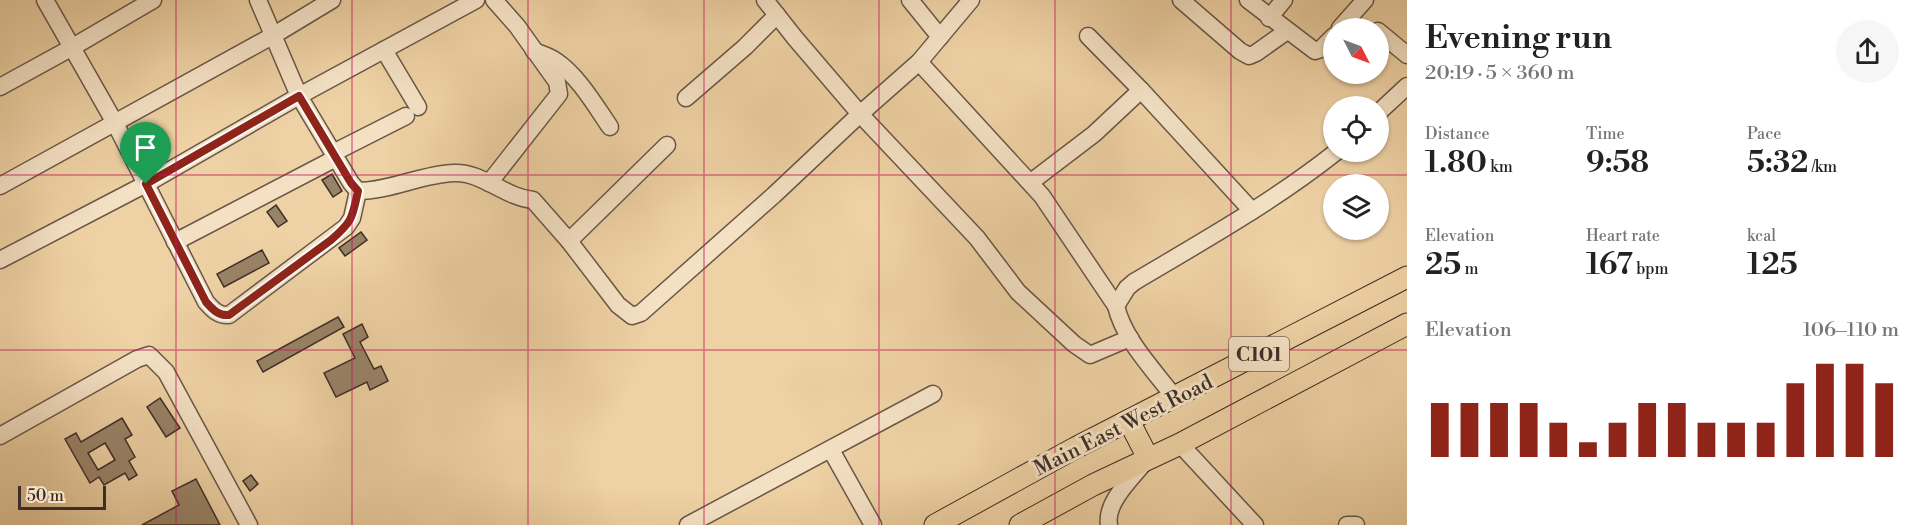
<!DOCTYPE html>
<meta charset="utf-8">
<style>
:root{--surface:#fff;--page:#f6f6f6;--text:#222;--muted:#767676;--accent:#8f2418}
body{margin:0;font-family:"Libre Bodoni",serif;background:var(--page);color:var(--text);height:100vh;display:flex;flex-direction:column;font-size:22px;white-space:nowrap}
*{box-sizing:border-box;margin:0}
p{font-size:20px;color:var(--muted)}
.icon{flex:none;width:33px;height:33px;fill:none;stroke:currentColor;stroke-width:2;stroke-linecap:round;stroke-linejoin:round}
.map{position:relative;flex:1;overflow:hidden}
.panel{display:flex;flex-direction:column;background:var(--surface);width:510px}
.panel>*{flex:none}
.needle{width:39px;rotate:132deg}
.buttons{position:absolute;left:1323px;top:18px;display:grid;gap:12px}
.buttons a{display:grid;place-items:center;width:66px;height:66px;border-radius:50%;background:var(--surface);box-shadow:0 2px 4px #0004;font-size:30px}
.scale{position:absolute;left:18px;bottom:15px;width:88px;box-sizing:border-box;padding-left:6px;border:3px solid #3d2e27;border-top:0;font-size:16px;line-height:21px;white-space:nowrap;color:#3d2e27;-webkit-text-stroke:4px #f4e1c4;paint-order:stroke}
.pin{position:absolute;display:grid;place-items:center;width:51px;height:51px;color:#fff;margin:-62px -26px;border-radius:50% 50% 50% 0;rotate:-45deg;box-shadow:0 0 6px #0007}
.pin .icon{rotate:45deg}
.round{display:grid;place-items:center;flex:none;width:63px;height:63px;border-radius:32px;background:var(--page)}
.summary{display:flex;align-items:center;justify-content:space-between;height:102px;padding:0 18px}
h1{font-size:33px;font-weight:600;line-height:45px}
.figures{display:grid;grid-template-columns:repeat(3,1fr);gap:9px;height:102px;padding:6px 18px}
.figures div{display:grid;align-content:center}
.figures b{font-size:30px;font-weight:600}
.figures small{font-size:16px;font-weight:400}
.figures p{font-size:16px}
.chart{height:168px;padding:12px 18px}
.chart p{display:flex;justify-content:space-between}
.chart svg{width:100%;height:108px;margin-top:6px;stroke:var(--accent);stroke-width:6}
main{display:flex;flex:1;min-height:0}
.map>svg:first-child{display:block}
.building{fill:#998368;stroke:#3d2e27;stroke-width:1.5;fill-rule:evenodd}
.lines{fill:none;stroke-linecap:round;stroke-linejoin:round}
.minor-casing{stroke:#695746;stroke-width:19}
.major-casing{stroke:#3d2e27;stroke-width:23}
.minor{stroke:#f4e1c4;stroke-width:16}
.major{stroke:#eed1a4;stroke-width:21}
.route-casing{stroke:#fff;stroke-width:12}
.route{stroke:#8f2418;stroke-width:8}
.grid{fill:none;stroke:#c2185b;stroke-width:1.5;stroke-opacity:0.55}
.labels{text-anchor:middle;stroke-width:6;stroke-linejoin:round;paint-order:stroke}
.shield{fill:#f4e1c4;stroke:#746456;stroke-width:1.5}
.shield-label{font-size:20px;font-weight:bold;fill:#3d2e27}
.street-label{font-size:21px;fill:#3d2e27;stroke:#f4e1c4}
</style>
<main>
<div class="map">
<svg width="1407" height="525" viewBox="0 0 1407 525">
<rect width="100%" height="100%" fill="#eed1a4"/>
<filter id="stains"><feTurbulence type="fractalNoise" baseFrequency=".00333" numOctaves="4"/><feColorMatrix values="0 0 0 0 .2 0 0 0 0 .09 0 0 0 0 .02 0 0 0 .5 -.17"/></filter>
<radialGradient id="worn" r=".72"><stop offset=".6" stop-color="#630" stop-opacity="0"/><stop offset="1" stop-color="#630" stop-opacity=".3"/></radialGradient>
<g class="building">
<polygon points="332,174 342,191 333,197 322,180"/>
<polygon points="276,205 287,221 278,227 267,212"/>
<polygon points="361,232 367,240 345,256 339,248"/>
<polygon points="262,250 269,263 224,287 217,274"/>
<polygon points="338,317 344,327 263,372 257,361"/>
<polygon points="362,324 368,337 360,342 374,369 381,366 388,381 370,390 367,382 336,397 324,373 355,358 343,334"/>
<polygon points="160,398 180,428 166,437 147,407"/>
<path d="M122,418L132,435L125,439L135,457L129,461L137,475L129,480L125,473L104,485L99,477L90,483L65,439L76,433L81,442ZM105,443L115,460L98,470L88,453Z"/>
<polygon points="251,475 258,484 250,491 243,481"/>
<polygon points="196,479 220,525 142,525 179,505 172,491"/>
</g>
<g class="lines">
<defs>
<g id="minor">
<path d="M45,0L115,123L206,302C213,310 219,316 229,315L346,227L352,218L358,191"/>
<path d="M258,0L299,96L351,183L358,191C390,191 422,174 454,173C483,172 504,197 533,200L569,241L618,305L632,316L641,313L774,195L860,114L919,62L971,0"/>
<polyline points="765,0 795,38 860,114 977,238 1018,292 1074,344 1090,355 1130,338"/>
<polyline points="910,0 940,37"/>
<polyline points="1181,0 1240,51 1249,56 1256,53 1287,31"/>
<polyline points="1248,0 1315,51 1321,49 1334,36"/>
<polyline points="1269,18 1284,0"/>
<polyline points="1340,28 1365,0"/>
<polyline points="1378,31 1407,55"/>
<polyline points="1088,36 1141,90 1252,211"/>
<polyline points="384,50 418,107"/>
<path d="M534,51C541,54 549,56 556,61C578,76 595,105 610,127"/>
<path d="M919,62L1042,196L1116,306C1124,340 1154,370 1175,398"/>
<polyline points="0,87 71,48 153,0"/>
<polyline points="686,98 745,47 777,15"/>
<polyline points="1378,113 1407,86"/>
<polyline points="333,153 406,116"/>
<polyline points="1031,182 1094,134 1141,90"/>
<polyline points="489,183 559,94 557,82 517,26 494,0"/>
<polyline points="0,186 274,35 332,0"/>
<polyline points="569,241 667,145"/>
<polyline points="175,242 336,158"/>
<polyline points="0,260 146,184 299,96 476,0"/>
<path d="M1116,306L1127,288L1134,282C1203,241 1273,202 1336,152"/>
<polyline points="0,436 137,359 149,355 166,372 249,525"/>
<polyline points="1180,444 1255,525"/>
<polyline points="831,450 873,525"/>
<polyline points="688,525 933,394"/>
<path d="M1109,525C1105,503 1131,479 1144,463"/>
<polyline points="1347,525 1356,525"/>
</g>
<g id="major">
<polyline points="1129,421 1148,458"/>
<polyline points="935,525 1075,448 1407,277"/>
<polyline points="1020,525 1093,485 1180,444 1407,324"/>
</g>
</defs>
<use href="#minor" class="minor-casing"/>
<use href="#major" class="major-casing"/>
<use href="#minor" class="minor"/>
<use href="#major" class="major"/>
</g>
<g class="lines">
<defs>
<path id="route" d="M299,96L351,183L358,191C352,218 353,221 331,240L229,315C219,316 213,310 206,302L146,184Z"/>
</defs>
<use href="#route" class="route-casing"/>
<use href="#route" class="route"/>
</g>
<path class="grid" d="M176,0V525M352,0V525M528,0V525M704,0V525M879,0V525M1055,0V525M1231,0V525M0,175H1407M0,350H1407"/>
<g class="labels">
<rect class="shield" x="1229" y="337" width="60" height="34" rx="4.5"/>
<g class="shield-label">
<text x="1259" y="361">C101</text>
</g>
<g class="street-label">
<text transform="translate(1123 425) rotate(-27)" y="7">Main East West Road</text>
</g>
</g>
<rect width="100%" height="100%" filter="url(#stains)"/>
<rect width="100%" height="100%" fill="url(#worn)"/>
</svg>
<div class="buttons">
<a><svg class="needle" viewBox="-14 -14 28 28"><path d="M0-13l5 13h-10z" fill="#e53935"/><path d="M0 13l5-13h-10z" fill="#767676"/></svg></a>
<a><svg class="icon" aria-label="locate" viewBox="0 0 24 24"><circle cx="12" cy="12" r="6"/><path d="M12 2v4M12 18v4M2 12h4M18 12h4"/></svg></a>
<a><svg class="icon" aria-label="layers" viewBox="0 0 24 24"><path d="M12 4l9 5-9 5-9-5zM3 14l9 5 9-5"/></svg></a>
</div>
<div class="scale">50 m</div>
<div class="pin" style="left:146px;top:184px;background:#1e9e55"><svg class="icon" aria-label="arrive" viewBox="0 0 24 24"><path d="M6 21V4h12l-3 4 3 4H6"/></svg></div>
</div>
<section class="panel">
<div class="summary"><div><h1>Evening run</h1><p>20:19 · 5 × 360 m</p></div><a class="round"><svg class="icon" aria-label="share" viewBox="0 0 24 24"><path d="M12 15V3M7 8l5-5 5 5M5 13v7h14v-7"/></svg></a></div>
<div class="figures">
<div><p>Distance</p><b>1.80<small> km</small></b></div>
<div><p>Time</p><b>9:58</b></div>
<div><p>Pace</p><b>5:32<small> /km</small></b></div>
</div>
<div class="figures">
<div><p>Elevation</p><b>25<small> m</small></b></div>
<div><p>Heart rate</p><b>167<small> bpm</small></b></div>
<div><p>kcal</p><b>125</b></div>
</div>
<div class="chart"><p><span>Elevation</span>106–110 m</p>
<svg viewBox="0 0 160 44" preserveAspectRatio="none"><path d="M5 44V22M15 44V22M25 44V22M35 44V22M45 44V30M55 44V38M65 44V30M75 44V22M85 44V22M95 44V30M105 44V30M115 44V30M125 44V14M135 44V6M145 44V6M155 44V14"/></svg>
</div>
</section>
</main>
